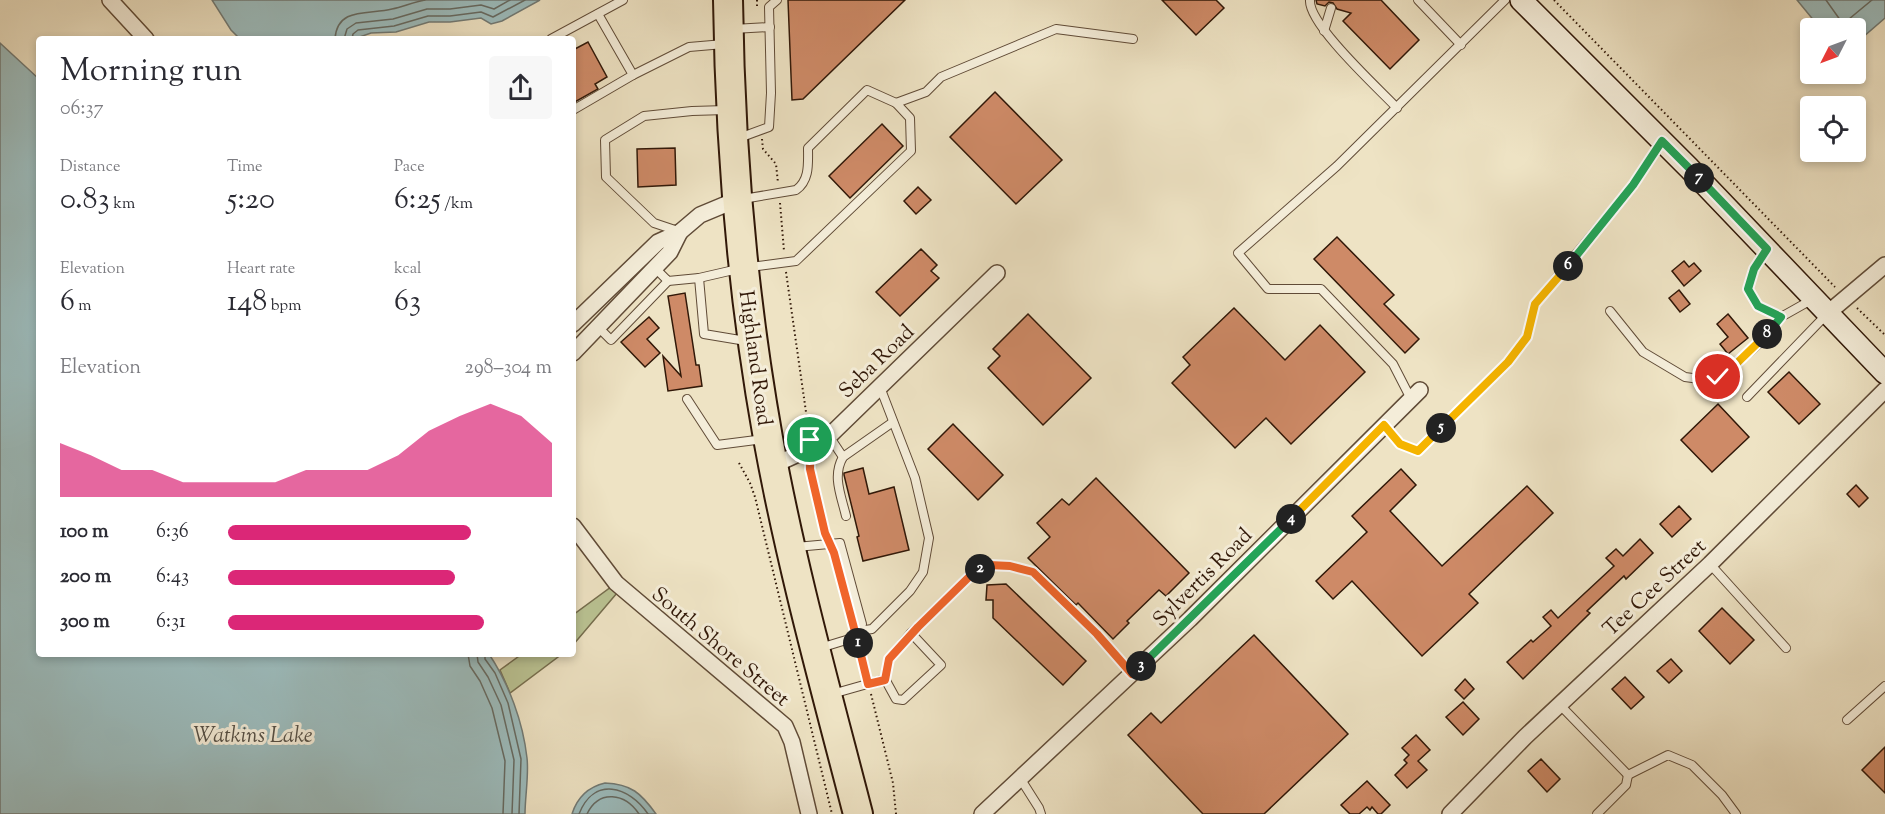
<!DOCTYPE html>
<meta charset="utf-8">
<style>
:root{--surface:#fff;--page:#f7f7f7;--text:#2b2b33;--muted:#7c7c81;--accent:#db2777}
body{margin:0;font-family:"Sorts Mill Goudy",serif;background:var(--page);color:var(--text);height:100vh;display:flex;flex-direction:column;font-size:22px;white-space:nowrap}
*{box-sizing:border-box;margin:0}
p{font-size:20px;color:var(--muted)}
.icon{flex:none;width:33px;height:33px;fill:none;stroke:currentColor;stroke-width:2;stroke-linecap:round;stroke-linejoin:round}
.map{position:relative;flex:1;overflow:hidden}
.drawer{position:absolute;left:36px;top:36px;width:540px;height:621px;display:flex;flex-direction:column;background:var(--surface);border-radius:6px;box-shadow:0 3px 9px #0003}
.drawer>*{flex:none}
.needle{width:39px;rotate:228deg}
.tools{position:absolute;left:1800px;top:18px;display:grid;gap:12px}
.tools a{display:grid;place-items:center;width:66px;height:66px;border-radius:6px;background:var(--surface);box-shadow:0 3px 9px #0003;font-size:30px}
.pin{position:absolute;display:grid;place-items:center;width:51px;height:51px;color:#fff;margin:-26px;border:3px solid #fff;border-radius:50%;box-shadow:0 2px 6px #0007}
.km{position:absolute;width:30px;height:30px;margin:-15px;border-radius:50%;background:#222;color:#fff;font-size:16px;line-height:30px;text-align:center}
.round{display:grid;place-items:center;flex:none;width:63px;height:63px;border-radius:6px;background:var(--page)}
.head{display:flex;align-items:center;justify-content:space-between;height:102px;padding:0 24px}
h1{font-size:33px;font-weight:600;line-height:45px}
.stats{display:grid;grid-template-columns:repeat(3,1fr);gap:9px;height:102px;padding:6px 24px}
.stats div{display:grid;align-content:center}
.stats b{font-size:30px;font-weight:600}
.stats small{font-size:16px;font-weight:400}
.stats p{font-size:16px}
.chart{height:168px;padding:12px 24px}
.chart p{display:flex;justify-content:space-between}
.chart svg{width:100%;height:108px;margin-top:6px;fill:var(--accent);opacity:.7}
ul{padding:0 24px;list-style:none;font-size:20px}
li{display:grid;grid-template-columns:96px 72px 1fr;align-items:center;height:45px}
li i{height:15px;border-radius:8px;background:var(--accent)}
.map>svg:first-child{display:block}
.green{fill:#bac393;stroke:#766e4e;stroke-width:1.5}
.water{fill:#9cbcbd;stroke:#717a75;stroke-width:1.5}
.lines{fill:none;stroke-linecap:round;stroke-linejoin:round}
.shore{stroke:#666a62;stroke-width:1.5}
.building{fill:#ce8a67;stroke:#311808;stroke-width:1.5}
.lane-casing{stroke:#604b37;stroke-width:10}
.street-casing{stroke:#604b37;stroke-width:18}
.secondary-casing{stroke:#311808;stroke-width:24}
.highway-casing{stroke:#311808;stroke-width:32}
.path{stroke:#311808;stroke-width:2;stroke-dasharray:1.5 3;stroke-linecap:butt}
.lane{stroke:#f4edd9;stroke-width:8}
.street{stroke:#f4edd9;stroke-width:15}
.secondary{stroke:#f4edd9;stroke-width:21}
.highway{stroke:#eee3c4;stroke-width:28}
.split-1-casing{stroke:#fff;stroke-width:12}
.split-2-casing{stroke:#fff;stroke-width:12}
.split-3-casing{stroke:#fff;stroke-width:12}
.split-4-casing{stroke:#fff;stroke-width:12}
.split-5-casing{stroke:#fff;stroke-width:12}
.split-6-casing{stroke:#fff;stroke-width:12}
.split-7-casing{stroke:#fff;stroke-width:12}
.split-8-casing{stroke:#fff;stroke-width:12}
.split-9-casing{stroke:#fff;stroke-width:12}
.split-1{stroke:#f0652b;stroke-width:8}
.split-2{stroke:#f0652b;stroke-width:8}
.split-3{stroke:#f0652b;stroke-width:8}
.split-4{stroke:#22a559;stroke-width:8}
.split-5{stroke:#f5b400;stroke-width:8}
.split-6{stroke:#f5b400;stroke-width:8}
.split-7{stroke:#22a559;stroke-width:8}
.split-8{stroke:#22a559;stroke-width:8}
.split-9{stroke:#f5b400;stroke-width:8}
.labels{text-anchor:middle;stroke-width:6;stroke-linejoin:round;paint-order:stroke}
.street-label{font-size:21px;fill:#311808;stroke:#f4edd9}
.water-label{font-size:22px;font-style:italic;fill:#565147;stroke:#f4edd9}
</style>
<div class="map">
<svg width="1885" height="814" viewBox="0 0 1885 814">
<rect width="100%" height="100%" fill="#eee3c4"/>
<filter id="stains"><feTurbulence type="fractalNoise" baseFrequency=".00333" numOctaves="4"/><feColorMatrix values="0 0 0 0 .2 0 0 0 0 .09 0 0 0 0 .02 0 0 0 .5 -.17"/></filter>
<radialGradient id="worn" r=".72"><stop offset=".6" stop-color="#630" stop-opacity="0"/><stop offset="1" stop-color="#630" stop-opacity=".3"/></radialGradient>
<g class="green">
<polygon points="611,587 617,593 573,645 573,615"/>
<polygon points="522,654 562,654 510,693 500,670"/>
</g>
<g class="water">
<polygon points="212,0 540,0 502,21 491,24 481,18 450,22 429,22 396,32 371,33 354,39 240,39 231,30"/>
<polygon points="1797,0 1885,0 1885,18 1856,43 1856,28 1820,28"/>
<path d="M0,43L39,79V654H489C509,684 523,722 527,758C529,775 525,797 525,814H0Z"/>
<path d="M605,783C631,784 641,793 656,814H572C577,798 588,787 605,783Z"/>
</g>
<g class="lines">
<g class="shore">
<polyline points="1826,0 1843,24 1872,0"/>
<path d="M335,39C337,6 370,15 392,9C403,7 413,2 425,0"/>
<polyline points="344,39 347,29 356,23 393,19 427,9 450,9 481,5 494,9 510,0"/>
<polyline points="352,39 353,34 358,30 394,26 428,16 450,16 481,12 493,17 525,0"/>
<polyline points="468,654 470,666 480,681 492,708 505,761 503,814"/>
<polyline points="477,654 478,662 488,677 501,705 514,760 512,814"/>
<polyline points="485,654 485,659 495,673 508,703 521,759 519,814"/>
<path d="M579,814C594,776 629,786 648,814"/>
<path d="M587,814C599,789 625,793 639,814"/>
</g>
</g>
<g class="building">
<polygon points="788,0 905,0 803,99 792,100"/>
<polygon points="1162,0 1216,0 1224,8 1196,35"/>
<polygon points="1316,0 1381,0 1419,40 1390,69 1343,21 1351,13 1337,9 1333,3 1329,2 1325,6 1317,4"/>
<polygon points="588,42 607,77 595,84 598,89 573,103 573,50"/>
<polygon points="995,92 1062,160 1016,204 950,137"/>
<polygon points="882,124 903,146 850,198 829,176"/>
<polygon points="675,148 676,185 638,187 637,149"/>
<polygon points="918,187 931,200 916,214 904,201"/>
<polygon points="1337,237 1394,295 1384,304 1419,339 1405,353 1314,259"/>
<polygon points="921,249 937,265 931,271 939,278 900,316 876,292"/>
<polygon points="1684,261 1689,267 1694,263 1701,271 1684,286 1672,271"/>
<polygon points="1679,290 1690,304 1680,312 1669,298"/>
<polygon points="685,293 696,365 699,365 702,386 668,391 663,356 681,376 668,296"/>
<polygon points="1234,308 1285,360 1320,325 1365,372 1291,444 1266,418 1235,448 1172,383 1190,365 1183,357"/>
<polygon points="1028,314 1091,378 1043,425 988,368 1000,356 993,349"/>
<polygon points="1728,314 1748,338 1728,354 1720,344 1728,337 1717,324"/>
<polygon points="649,317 659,328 647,339 660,353 645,367 621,342"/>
<polygon points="1789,372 1820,404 1799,424 1768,392"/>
<polygon points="1718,404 1749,437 1712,472 1681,440"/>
<polygon points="953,424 1003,475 978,500 928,449"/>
<polygon points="863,468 869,494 894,487 909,550 863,561 857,537 859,536 844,475 844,473"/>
<polygon points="1401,469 1416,485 1390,511 1442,566 1527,486 1553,513 1469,594 1478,603 1422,656 1352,581 1333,599 1316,581 1367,532 1352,516"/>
<polygon points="1096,478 1189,573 1166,596 1159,590 1127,621 1129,623 1113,639 1078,603 1076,605 1028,558 1050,537 1037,523 1062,499 1069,505"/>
<polygon points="1856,485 1868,498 1859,507 1847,494"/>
<polygon points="1679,506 1691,519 1672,537 1660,524"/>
<polygon points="1640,539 1653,553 1626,579 1624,576 1587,611 1590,613 1523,679 1507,662 1531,640 1533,642 1551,626 1543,617 1551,610 1558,618 1614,566 1606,558 1616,549 1623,556"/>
<polygon points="1006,584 1086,661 1063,685 993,618 993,600 986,600 987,585"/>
<polygon points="1722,608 1754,640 1730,664 1699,631"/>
<polygon points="1254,635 1348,734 1264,814 1203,814 1128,735 1151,713 1161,723"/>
<polygon points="1671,659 1682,671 1669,683 1657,671"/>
<polygon points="1625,677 1644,697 1631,709 1612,689"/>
<polygon points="1465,679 1474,689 1464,699 1455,690"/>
<polygon points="1463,702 1479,719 1463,735 1446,717"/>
<polygon points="1416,735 1430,750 1418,761 1427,770 1407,788 1395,775 1407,763 1404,760 1409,755 1402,748"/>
<polygon points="1885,747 1885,793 1862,770"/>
<polygon points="1541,759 1560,779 1547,792 1528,771"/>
<polygon points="1367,781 1390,805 1381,814 1378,814 1372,807 1370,810 1367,807 1359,814 1350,814 1341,805"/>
</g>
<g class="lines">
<defs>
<g id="lane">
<path d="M1310,0C1308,24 1378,88 1397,108"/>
<polyline points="1418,0 1461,45"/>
<polyline points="598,14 633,75"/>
<polyline points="733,29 770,27"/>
<polyline points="1324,31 1331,8"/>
<polyline points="551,39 623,0"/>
<polyline points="573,110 633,75 689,47 724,44"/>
<polyline points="739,138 769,127 771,93 769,7 777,0"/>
<path d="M743,199L796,190C810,180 808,163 808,148L867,90L896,103"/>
<polyline points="678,231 654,223 606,177 605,140 644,116 692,111 726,110"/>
<polyline points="1765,252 1754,269 1748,289 1758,306 1781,317 1813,299"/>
<polyline points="750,267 796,261 911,151 910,118 896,103 926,92 941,77 1056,29 1133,39"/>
<polyline points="655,268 668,281 699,278 704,334 746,341"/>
<polyline points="699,278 738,269"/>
<polyline points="1610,311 1643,352 1685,377 1707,380 1718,377 1736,364 1764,339 1781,317"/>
<polyline points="598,327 611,340 668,281"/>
<polyline points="1747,397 1827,314"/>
<polyline points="687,399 717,445 764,439"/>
<polyline points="1411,399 1393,364 1321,289 1268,289 1238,253 1337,166 1505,0"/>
<polyline points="1385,425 1400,444 1418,451 1508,362 1527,337 1535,304 1633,185 1661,142"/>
<polyline points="829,436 843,457"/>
<path d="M846,516C841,495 832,476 843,457L893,422"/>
<polyline points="796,547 840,543 862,624 856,637 820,648"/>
<polyline points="1710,564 1786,648"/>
<polyline points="859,631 872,629 910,591 923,572 929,538 915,478 880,387"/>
<polyline points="885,679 896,699 903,700 941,665 911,633"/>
<polyline points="832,694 885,679 889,659 911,633 970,575 989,565 1010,566 1033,572 1097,634 1132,674"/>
<polyline points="1559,704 1628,775"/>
<polyline points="1847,720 1885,686"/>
<polyline points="1628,775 1668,755 1692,765 1722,795 1736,814"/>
<polyline points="1020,778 1039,808 1041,814"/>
<polyline points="1597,814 1626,785 1628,775"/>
</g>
<g id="street">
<polyline points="110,0 146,39"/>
<polyline points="1828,313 1885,265"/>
<polyline points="573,324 658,242 680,232 700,215 736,200"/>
<polyline points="573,353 670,252 680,232"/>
<polyline points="774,465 822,443 997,273"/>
<polyline points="573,526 616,583 785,726 792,742 809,814"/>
<polyline points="982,814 1190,619 1420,390"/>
<polyline points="1450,814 1525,737 1710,564 1885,390"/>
</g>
<polyline id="secondary" points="1521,0 1689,168 1885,373"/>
<path id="highway" d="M728,0C730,147 742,293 768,438C791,565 826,690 858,814"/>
</defs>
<use href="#lane" class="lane-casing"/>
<use href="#street" class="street-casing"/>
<use href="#secondary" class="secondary-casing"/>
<use href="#highway" class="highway-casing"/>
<g class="path">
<polyline points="757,0 757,8"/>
<polyline points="1554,0 1835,287"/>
<polyline points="762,139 763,149 776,164 778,183"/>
<polyline points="780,203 784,251"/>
<polyline points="786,272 809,433"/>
<polyline points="1857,308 1885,335"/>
<polyline points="739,463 750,483 755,497 832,814"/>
<polyline points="810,465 825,533"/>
<polyline points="859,647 865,674"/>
<polyline points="871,694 893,783 896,814"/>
</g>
<use href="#lane" class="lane"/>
<use href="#street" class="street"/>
<use href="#secondary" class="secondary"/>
<use href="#highway" class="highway"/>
</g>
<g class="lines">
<defs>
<polyline id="split-1" points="810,440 810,469 825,533 834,553 858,643"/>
<polyline id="split-2" points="858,643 868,684 885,680 889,659 918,627 970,576 980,569"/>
<polyline id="split-3" points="980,569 989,565 1010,566 1033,572 1097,634 1132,674 1141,666"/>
<polyline id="split-4" points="1141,666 1291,519"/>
<polyline id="split-5" points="1291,519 1384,425 1400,444 1418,451 1441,428"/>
<polyline id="split-6" points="1441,428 1508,362 1527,337 1535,304 1568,266"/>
<polyline id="split-7" points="1568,266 1633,185 1662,141 1699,178"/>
<polyline id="split-8" points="1699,178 1767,249 1754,269 1748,289 1758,306 1781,317 1767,334"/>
<polyline id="split-9" points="1718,377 1736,364 1767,334"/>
</defs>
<use href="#split-1" class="split-1-casing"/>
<use href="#split-2" class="split-2-casing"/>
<use href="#split-3" class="split-3-casing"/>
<use href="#split-4" class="split-4-casing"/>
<use href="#split-5" class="split-5-casing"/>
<use href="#split-6" class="split-6-casing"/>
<use href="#split-7" class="split-7-casing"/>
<use href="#split-8" class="split-8-casing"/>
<use href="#split-9" class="split-9-casing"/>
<use href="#split-1" class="split-1"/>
<use href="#split-2" class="split-2"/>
<use href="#split-3" class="split-3"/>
<use href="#split-4" class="split-4"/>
<use href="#split-5" class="split-5"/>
<use href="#split-6" class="split-6"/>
<use href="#split-7" class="split-7"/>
<use href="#split-8" class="split-8"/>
<use href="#split-9" class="split-9"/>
</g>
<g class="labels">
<g class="street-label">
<text transform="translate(756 358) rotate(82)" y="7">Highland Road</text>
<text transform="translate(876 361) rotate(-44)" y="7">Seba Road</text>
<text transform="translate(1202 577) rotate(-45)" y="7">Sylvertis Road</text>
<text transform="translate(1654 587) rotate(-43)" y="7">Tee Cee Street</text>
<text transform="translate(721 646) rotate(40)" y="7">South Shore Street</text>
</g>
<g class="water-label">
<text x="253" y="742">Watkins Lake</text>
</g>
</g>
<rect width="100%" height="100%" filter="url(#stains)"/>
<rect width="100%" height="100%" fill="url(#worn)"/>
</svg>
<div class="tools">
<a><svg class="needle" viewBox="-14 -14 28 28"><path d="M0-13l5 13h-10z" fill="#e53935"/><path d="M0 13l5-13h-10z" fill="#7c7c81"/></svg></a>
<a><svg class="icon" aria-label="locate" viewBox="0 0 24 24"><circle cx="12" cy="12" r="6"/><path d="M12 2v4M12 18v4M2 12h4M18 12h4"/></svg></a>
</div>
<div class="pin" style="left:810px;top:440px;background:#1e9e55"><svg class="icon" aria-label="arrive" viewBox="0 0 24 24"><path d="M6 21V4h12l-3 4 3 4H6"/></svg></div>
<div class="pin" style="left:1718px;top:377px;background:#d93025"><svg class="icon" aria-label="check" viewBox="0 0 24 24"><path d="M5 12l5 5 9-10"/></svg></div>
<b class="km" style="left:858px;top:643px">1</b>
<b class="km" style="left:980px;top:569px">2</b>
<b class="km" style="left:1141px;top:666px">3</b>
<b class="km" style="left:1291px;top:519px">4</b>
<b class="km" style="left:1441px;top:428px">5</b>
<b class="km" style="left:1568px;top:266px">6</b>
<b class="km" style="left:1699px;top:178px">7</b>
<b class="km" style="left:1767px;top:334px">8</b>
<section class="drawer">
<div class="head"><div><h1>Morning run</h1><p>06:37</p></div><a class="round"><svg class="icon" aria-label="share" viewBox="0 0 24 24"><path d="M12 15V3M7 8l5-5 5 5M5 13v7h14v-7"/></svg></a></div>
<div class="stats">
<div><p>Distance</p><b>0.83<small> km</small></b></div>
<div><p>Time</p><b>5:20</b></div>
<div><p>Pace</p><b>6:25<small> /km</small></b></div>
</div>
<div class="stats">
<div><p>Elevation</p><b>6<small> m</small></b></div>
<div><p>Heart rate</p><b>148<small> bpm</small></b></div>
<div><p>kcal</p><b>63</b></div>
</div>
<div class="chart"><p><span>Elevation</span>298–304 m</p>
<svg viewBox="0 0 160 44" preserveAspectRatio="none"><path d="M0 44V22L10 27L20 33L30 33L40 38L50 38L60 38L70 38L80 33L90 33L100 33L110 27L120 17L130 11L140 6L150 11L160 22V44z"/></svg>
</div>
<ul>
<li><b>100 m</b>6:36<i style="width:75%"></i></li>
<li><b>200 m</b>6:43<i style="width:70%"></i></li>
<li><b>300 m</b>6:31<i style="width:79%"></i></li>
</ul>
</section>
</div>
